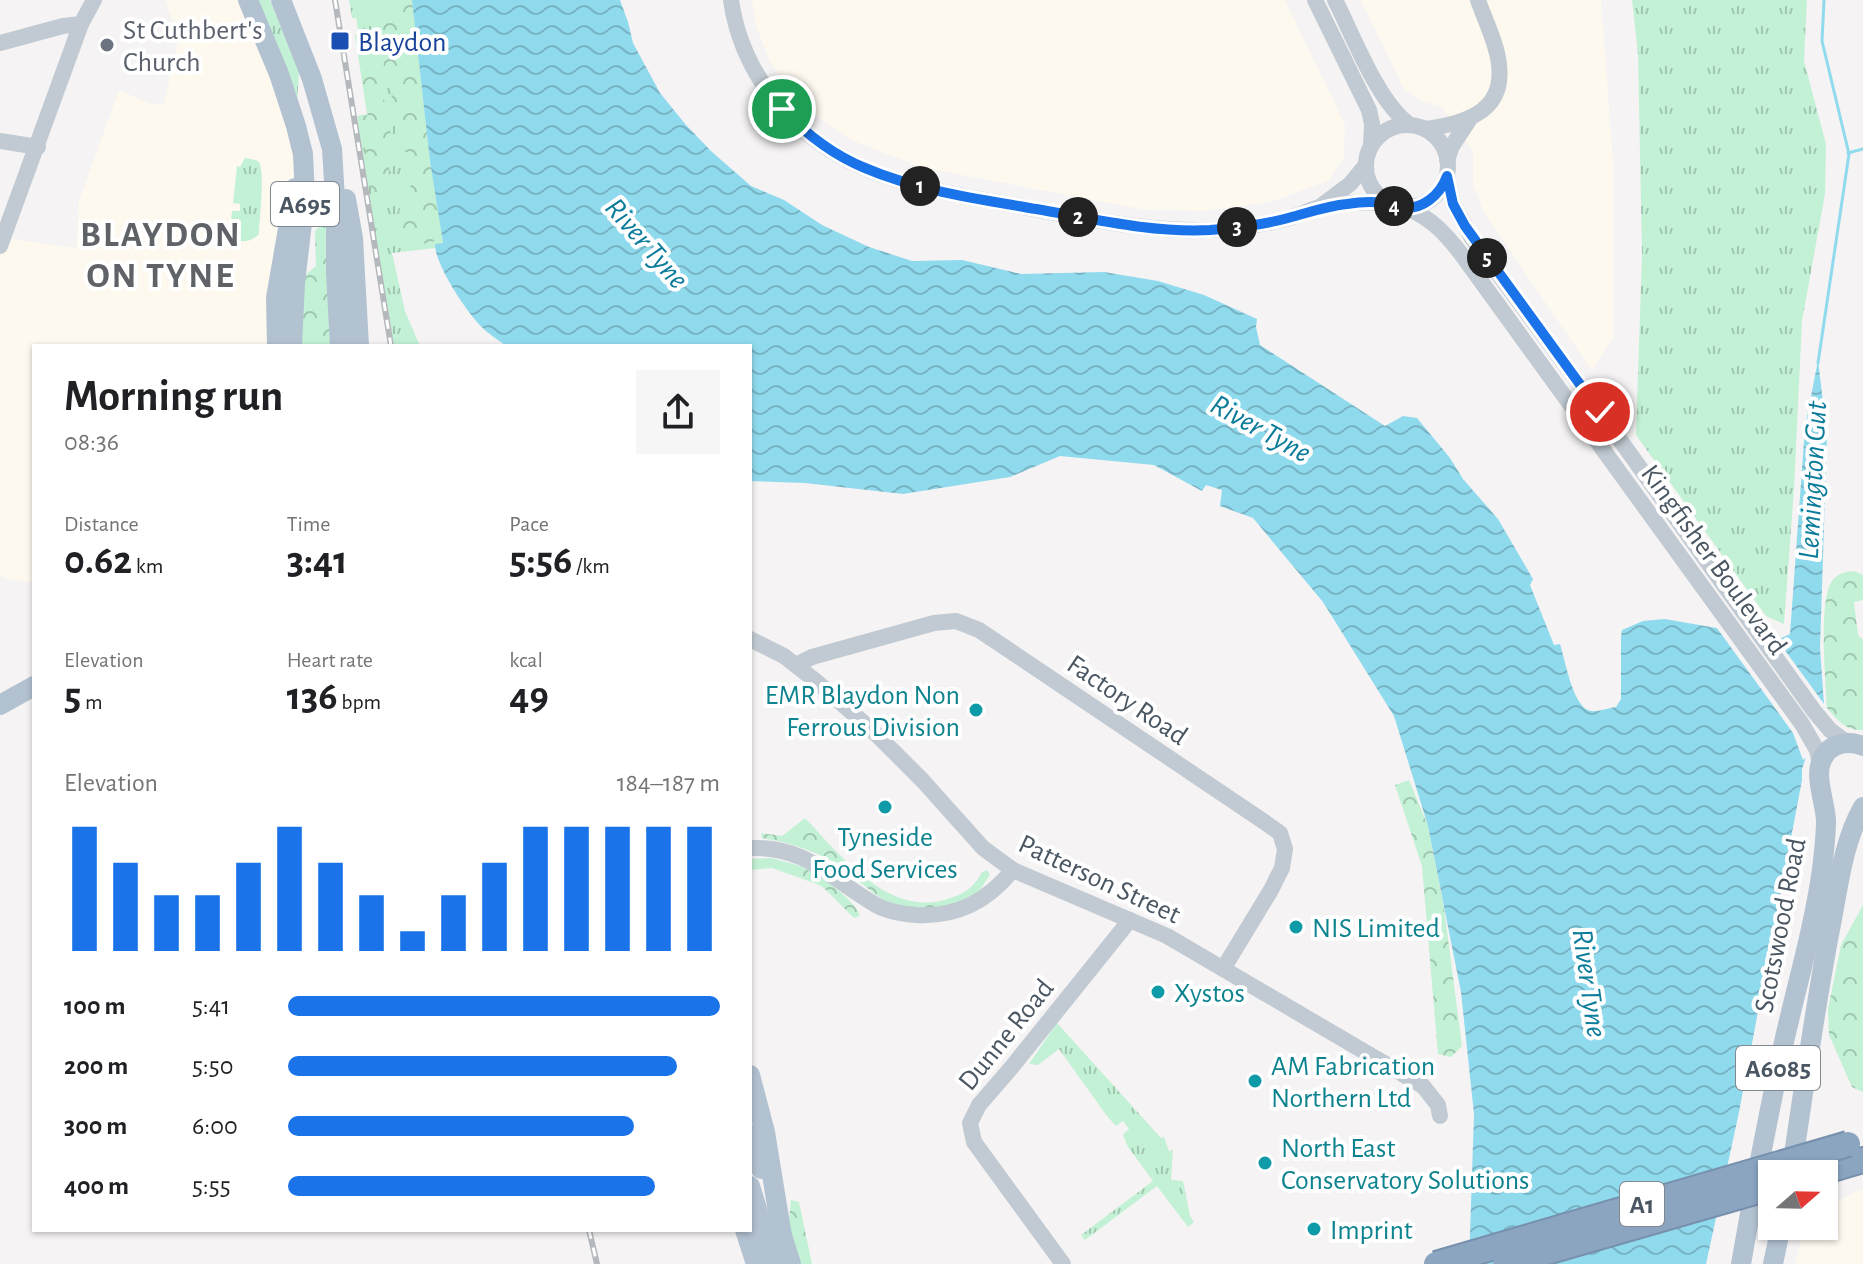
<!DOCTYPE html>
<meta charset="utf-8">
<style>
:root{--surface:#fff;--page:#f6f6f6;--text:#202124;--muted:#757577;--accent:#1a73e8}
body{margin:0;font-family:"Alegreya Sans",sans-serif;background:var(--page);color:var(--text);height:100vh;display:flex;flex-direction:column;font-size:30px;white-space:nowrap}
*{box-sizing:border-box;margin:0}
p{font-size:26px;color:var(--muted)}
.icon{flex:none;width:44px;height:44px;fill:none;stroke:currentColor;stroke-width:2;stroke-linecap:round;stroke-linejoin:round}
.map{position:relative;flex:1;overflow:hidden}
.panel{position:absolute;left:32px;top:344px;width:720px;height:888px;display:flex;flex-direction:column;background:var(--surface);border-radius:0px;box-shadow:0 2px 6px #0004}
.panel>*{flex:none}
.needle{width:52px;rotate:70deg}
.fabs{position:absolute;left:1758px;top:1160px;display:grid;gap:16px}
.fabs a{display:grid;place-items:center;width:80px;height:80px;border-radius:0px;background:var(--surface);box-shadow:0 2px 6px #0004;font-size:40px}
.pin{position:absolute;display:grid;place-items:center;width:68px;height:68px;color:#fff;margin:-34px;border:4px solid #fff;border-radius:50%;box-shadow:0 2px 8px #0007}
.km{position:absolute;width:40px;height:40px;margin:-20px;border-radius:50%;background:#222;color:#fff;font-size:22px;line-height:40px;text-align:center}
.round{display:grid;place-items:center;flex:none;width:84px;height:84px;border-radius:0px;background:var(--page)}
.summary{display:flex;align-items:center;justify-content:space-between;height:136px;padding:0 32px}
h1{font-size:44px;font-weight:700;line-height:60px}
.metrics{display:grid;grid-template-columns:repeat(3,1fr);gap:12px;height:136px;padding:8px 32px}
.metrics div{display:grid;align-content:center}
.metrics b{font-size:40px;font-weight:700}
.metrics small{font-size:22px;font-weight:400}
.metrics p{font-size:22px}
.chart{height:224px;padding:16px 32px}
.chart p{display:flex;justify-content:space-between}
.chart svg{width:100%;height:144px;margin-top:8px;stroke:var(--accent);stroke-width:6}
ul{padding:0 32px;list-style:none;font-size:26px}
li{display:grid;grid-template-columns:128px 96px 1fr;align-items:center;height:60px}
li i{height:20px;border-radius:10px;background:var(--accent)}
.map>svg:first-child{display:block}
.commercial{fill:#fdf9ef}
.grass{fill:url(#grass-tufts)}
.forest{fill:url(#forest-crowns)}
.water{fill:url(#water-waves)}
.pier{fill:#f5f3f3}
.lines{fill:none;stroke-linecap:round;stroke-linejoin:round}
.stream{stroke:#90daee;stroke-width:3}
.highway-casing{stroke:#7690ad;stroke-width:28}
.minor{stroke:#c1cad2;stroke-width:16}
.major{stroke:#b3c2d1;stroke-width:20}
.highway{stroke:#8ba5c1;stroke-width:24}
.rail-casing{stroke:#b5b8bd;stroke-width:6}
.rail{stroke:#fff;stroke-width:3;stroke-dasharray:9;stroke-linecap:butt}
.highway-bridge-casing{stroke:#7690ad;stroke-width:28;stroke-linecap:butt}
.highway-bridge{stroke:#8ba5c1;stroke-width:24}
.route-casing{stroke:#fff;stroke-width:16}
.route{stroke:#1a73e8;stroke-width:10}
.transit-dot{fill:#1a4fb4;stroke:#fff;stroke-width:3}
.worship-dot{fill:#6b7280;stroke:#fff;stroke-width:3}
.culture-dot{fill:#0f9aa8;stroke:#fff;stroke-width:3}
.labels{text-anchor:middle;stroke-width:8;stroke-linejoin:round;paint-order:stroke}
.shield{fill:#fff;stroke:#808990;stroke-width:2}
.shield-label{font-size:26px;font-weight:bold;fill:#4a5661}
.worship-label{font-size:28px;fill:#5b616d;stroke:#fff;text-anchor:start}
.transit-label{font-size:28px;fill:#164399;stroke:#fff;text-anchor:start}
.street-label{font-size:28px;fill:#4a5661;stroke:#fff}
.culture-label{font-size:28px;fill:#0d838f;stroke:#fff;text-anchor:start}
.water-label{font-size:30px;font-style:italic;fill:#0c7c9b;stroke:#fff}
.district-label{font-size:36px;font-weight:bold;letter-spacing:2px;fill:#5f6368;stroke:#fff}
</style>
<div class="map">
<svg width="1863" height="1264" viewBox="0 0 1863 1264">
<defs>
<pattern id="grass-tufts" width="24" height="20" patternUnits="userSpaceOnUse" patternTransform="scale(2)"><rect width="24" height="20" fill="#c3f1d5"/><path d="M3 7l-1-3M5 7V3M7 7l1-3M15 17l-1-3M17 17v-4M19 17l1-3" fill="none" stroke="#a0c6b0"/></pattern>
<pattern id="forest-crowns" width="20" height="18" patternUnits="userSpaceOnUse" patternTransform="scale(2)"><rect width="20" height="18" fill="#c3f1d5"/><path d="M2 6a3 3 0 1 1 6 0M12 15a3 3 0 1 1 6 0" fill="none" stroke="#a0c6b0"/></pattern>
<pattern id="water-waves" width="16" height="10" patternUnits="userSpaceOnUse" patternTransform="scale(2)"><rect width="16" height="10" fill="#90daee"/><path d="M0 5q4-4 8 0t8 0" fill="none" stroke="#78b4c4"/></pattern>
</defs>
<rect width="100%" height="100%" fill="#f5f3f3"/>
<g class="commercial">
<polygon points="165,0 247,0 303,154 277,346 34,346 34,583 3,578 0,573 0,246 3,238 76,248 79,201 119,90 151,104 164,104 178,42 175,28"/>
<polygon points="752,0 1285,0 1345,125 1344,157 1328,181 1271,202 1204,211 1146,210 920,167 851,140 823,121 795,95 770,62 756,25"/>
<polygon points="1361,0 1601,0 1613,161 1613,337 1592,371 1484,212 1473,185 1473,151 1441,106 1423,102 1404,89"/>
<polygon points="1863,1188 1863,1264 1795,1264 1804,1226 1824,1226 1824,1208"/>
</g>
<g class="grass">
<polygon points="256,0 270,0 299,71 297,103"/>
<polygon points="349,0 412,0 430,161 443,243 435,248 392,253 405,311 420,346 393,346 363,162 357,116 367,114 355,35 359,34 356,18 352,18"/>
<polygon points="1632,0 1807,0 1804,61 1826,144 1825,194 1802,321 1794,488 1784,624 1766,616 1636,435 1642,253 1638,54"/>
<path d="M245,158C247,158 256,160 258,161C266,168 259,221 259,234C250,244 241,241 229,240L232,211H240V204L233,203L237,166L240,167Z"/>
<polygon points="1057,1023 1161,1138 1164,1137 1169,1151 1173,1150 1171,1180 1183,1181 1190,1216 1194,1222 1188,1227 1157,1186 1085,1240 1081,1235 1153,1181 1128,1147 1123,1135 1129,1129 1123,1121 1116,1126 1107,1116 1059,1049 1038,1065 1029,1064"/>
</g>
<g class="forest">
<path d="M376,0H412L430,161L442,237C434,243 411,248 402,242C398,240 396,236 394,232L400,209L414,179L407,153L397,145L396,112L384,68Z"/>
<polygon points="358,29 363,29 373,42 392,141 386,196 380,216 376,216 360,117 368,115 355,35 359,34"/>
<polygon points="331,220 334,346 299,346 302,278 316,266 315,231 325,221"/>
<path d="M1854,571L1863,575V600L1854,602L1858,635L1863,640V730C1846,731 1837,720 1827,708C1826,681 1818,602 1832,581C1838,573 1845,572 1854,571Z"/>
<polygon points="1409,780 1428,826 1444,908 1462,1046 1451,1057 1438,1054 1422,866 1395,785"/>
<path d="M805,818C839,854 888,916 944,900C964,894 972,890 982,872L987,870L990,875C985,881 981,890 975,895C959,909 911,914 892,905C870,893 853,874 832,861C810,849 786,842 762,838L761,833L782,836Z"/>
<path d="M771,858C781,861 792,863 802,867C819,875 854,898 860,916L854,918L824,888L817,884L772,868L750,870V859Z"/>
<polygon points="1863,905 1863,1092 1852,1087 1829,1035 1828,1009 1841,945"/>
<polygon points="791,1200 799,1202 812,1264 798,1264 788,1230"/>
</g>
<path class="water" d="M412,0H620L628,22L633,43L660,93L686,125L712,152L751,186L784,200L822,225L869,247L912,261L962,260L1021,274L1104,272L1158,281L1204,295L1257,319L1256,327L1260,345L1385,426L1403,416L1417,418L1450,458L1463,479L1498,519L1533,579L1530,585L1554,645L1560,644C1565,659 1573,709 1591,711C1598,712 1608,708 1616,707L1621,699V637L1622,630L1643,621L1665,619L1779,639L1790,634L1805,428L1818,360L1827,436L1820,648L1824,704L1802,769V780L1738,1117L1706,1264H1469L1474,1114L1461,992L1428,826L1394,716L1323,602L1253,518L1220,506L1222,490L1206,485L1202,491L1154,465L1060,456L1010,477L903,494L805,483L750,481V346H506C497,339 484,331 477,322C463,306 435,264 435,244L443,243L430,161Z"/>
<polygon class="pier" points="1714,624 1773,634 1827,708 1811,754 1803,760 1793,733"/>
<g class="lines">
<g class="stream">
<polyline points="1848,153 1863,149"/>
<polyline points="1818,363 1849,154 1822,41 1824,0"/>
</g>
<defs>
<polyline id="highway" points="1815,1174 1863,1160"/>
</defs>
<use href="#highway" class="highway-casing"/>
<g class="minor">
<path d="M731,0C742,76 794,137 864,168C917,191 978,198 1034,209C1092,219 1149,232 1208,230C1234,229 1261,225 1286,219C1298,216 1309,210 1320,207C1342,202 1365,202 1387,203"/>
<polyline points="1315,0 1369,110 1372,124 1371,146"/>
<path d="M1335,0C1353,35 1378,103 1410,125"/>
<polyline points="0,43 63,26 81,24"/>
<circle cx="1407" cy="166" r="41"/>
<path d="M1425,129C1462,124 1505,113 1499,65C1497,43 1485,21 1478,0"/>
<polyline points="0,141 38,147"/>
<polyline points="1447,160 1452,146 1469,120"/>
<polyline points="1447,176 1453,204 1472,238 1600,412 1814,711 1830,730 1846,742"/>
<polyline points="1321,206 1350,184 1365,166"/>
<path d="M1407,208C1431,218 1446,234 1462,255L1802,724L1817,750L1820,764"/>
<polyline points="0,246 81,24 94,0"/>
<polyline points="750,639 784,656 817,682 873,731 923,781 983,848 1013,870 1167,936 1423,1086 1438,1105 1440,1116"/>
<polyline points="796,665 812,657 934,623 956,621 979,630 1263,821 1280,833 1285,849 1282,868 1271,890 1223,969"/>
<path d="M750,848C808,846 830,879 876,905C888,912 903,914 917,915C958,917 987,901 1013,870"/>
<polyline points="1063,1264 974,1142 970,1123 979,1105 1011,1068 1130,920"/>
</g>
<g class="major">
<polyline points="248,0 279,74 296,126 303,154 305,197 295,283 292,346"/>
<polyline points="281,0 312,79 332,149 336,215 336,273 340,346"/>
<polyline points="346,199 353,238 359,346"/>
<polyline points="277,346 276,298 295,188"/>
<polyline points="0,705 34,686"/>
<polyline points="750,1075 765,1132 782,1236"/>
<polyline points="750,1134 761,1169"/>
<path d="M1791,1174C1804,1089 1815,1004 1832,919C1839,882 1844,840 1863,807"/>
<polyline points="750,1186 774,1264"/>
<polyline points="779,1226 791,1264"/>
<polyline points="745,1230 756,1264"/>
<path d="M1741,1264C1754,1189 1768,1116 1784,1042C1797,984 1814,927 1822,869C1824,852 1826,836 1826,820C1825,802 1814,775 1822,760C1829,743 1847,740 1863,746"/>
<polyline points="1773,1264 1781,1226"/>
</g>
<use href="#highway" class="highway"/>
<defs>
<g id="rail">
<polyline points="335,0 391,346"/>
<polyline points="589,1230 597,1264"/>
</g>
</defs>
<use href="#rail" class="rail-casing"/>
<use href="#rail" class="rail"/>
<defs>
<g id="highway-bridge">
<polyline points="1436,1264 1848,1144"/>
<polyline points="1505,1264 1772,1187"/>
</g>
</defs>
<use href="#highway-bridge" class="highway-bridge-casing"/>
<use href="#highway-bridge" class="highway-bridge"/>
</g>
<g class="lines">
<defs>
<path id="route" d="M782,109C806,134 833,155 865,168C919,191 979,199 1036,209C1094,219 1152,233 1210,230C1236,228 1263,225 1288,218C1308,213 1326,206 1347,204C1359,202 1371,201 1383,203C1389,203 1395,206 1401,207C1422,211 1440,195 1447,176L1453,204L1465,226L1600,412"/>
</defs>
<use href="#route" class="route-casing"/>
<use href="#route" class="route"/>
</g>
<rect class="transit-dot" x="330" y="31" width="20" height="20" rx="4"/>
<circle class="worship-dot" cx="107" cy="45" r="8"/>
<g class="culture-dot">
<circle cx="976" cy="710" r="8"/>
<circle cx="885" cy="807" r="8"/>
<circle cx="1296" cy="927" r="8"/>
<circle cx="1158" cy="992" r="8"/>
<circle cx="1255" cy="1081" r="8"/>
<circle cx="1265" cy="1163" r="8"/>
<circle cx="1314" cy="1229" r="8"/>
</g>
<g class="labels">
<g class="shield">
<rect x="271" y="182" width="68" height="44" rx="6"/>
<rect x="1736" y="1046" width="84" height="44" rx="6"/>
<rect x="1620" y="1182" width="44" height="44" rx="6"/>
</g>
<g class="shield-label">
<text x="305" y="213">A695</text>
<text x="1778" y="1077">A6085</text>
<text x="1642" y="1213">A1</text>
</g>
<g class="worship-label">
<text x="123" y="39">St Cuthbert's<tspan x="123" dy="32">Church</tspan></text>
</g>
<g class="transit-label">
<text x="358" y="51">Blaydon</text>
</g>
<g class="street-label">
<text transform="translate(1715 559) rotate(54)" y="10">Kingfisher Boulevard</text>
<text transform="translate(1128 699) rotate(34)" y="10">Factory Road</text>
<text transform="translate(1100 878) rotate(25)" y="10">Patterson Street</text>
<text transform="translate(1779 925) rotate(-79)" y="10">Scotswood Road</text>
<text transform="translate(1005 1034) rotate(-51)" y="10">Dunne Road</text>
</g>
<g class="culture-label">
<text x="960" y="704" text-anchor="end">EMR Blaydon Non<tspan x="960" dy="32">Ferrous Division</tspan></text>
<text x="885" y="846" text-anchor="middle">Tyneside<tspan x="885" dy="32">Food Services</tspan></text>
<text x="1312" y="937">NIS Limited</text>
<text x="1174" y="1002">Xystos</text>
<text x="1271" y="1075">AM Fabrication<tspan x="1271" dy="32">Northern Ltd</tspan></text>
<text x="1281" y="1157">North East<tspan x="1281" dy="32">Conservatory Solutions</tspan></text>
<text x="1330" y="1239">Imprint</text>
</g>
<g class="water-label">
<text transform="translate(647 243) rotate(49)" y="10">River Tyne</text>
<text transform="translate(1261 428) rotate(29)" y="10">River Tyne</text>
<text transform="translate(1812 480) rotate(-87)" y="10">Lemington Gut</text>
<text transform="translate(1590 983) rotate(82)" y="10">River Tyne</text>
</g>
<g class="district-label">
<text x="161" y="246">BLAYDON<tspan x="161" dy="41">ON TYNE</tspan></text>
</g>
</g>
</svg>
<div class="fabs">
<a><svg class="needle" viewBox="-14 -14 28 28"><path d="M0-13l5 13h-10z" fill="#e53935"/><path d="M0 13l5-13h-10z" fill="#757577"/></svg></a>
</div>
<div class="pin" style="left:782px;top:109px;background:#1e9e55"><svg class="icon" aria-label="arrive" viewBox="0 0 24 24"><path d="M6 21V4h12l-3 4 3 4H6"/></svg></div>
<div class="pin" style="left:1600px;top:412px;background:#d93025"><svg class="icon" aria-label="check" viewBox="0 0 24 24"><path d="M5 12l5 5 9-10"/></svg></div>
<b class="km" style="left:920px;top:186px">1</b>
<b class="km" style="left:1078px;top:217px">2</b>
<b class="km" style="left:1237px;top:227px">3</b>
<b class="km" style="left:1394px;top:206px">4</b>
<b class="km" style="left:1487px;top:258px">5</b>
<section class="panel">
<div class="summary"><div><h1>Morning run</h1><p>08:36</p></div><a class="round"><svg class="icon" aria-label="share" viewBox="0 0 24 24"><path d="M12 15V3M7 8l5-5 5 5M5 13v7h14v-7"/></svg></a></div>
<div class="metrics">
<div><p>Distance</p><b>0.62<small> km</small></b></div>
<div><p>Time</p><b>3:41</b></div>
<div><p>Pace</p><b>5:56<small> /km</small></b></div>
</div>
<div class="metrics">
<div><p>Elevation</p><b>5<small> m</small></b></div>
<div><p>Heart rate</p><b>136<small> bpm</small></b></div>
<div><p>kcal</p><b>49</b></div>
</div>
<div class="chart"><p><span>Elevation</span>184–187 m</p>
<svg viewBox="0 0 160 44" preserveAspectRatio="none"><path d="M5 44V6M15 44V17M25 44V27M35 44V27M45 44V17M55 44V6M65 44V17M75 44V27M85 44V38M95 44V27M105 44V17M115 44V6M125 44V6M135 44V6M145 44V6M155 44V6"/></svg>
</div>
<ul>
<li><b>100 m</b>5:41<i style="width:100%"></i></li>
<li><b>200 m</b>5:50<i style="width:90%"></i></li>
<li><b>300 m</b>6:00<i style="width:80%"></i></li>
<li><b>400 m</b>5:55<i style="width:85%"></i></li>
</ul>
</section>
</div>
